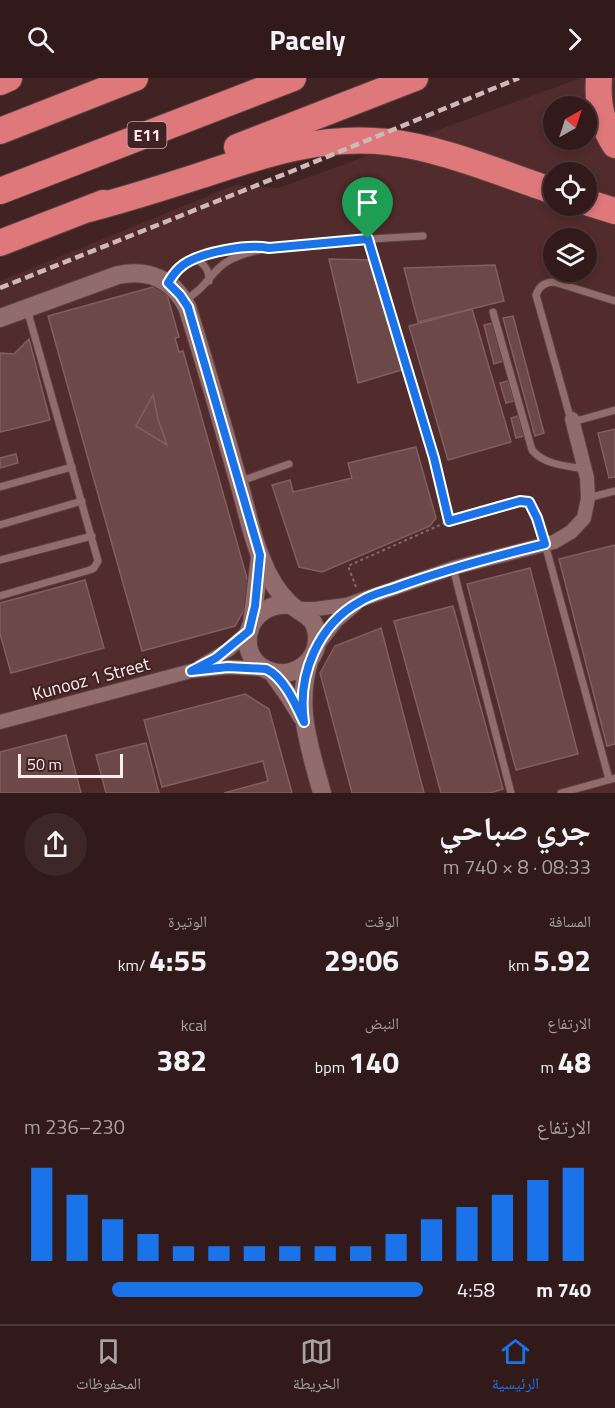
<!DOCTYPE html>
<html lang="ar">
<meta charset="utf-8">
<style>
:root{--surface:#321a1a;--page:#3d2727;--text:#f1f3f6;--muted:#a8a1a2;--line:#4d3839;--accent:#1a73e8}
body{margin:0;font-family:"Titillium Web","Noto Naskh Arabic",sans-serif;background:var(--page);color:var(--text);direction:rtl;height:100vh;display:flex;flex-direction:column;font-size:22px;white-space:nowrap}
*{box-sizing:border-box;margin:0}
p{font-size:20px;color:var(--muted)}
.icon{flex:none;width:33px;height:33px;fill:none;stroke:currentColor;stroke-width:2;stroke-linecap:round;stroke-linejoin:round}
.map{position:relative;height:715px;overflow:hidden;direction:ltr}
.side{display:flex;flex-direction:column;background:var(--surface);flex:1}
.side>*{flex:none}
.needle{width:39px;rotate:39deg}
.tools{position:absolute;left:543px;top:18px;display:grid;gap:12px}
.tools a{display:grid;place-items:center;width:54px;height:54px;border-radius:50%;background:var(--surface);box-shadow:0 3px 9px #0003,0 0 0 2px var(--line);font-size:30px}
.scale{position:absolute;left:18px;bottom:15px;width:105px;box-sizing:border-box;padding-left:6px;border:3px solid #ffeded;border-top:0;font-size:16px;line-height:21px;white-space:nowrap;color:#ffeded;-webkit-text-stroke:4px #422323;paint-order:stroke}
.pin{position:absolute;display:grid;place-items:center;width:51px;height:51px;color:#fff;margin:-62px -26px;border-radius:50% 50% 50% 0;rotate:-45deg;box-shadow:0 0 6px #0007}
.pin .icon{rotate:45deg}
.round{display:grid;place-items:center;flex:none;width:63px;height:63px;border-radius:32px;background:var(--page)}
.summary{display:flex;align-items:center;justify-content:space-between;height:102px;padding:0 24px}
h1{font-size:33px;font-weight:700;line-height:45px}
.figures{display:grid;grid-template-columns:repeat(3,1fr);gap:9px;height:102px;padding:6px 24px}
.figures div{display:grid;align-content:center}
.figures b{font-size:30px;font-weight:700}
.figures small{font-size:16px;font-weight:400}
.figures p{font-size:16px}
.chart{height:168px;padding:12px 24px}
.chart p{display:flex;justify-content:space-between}
.chart svg{width:100%;height:108px;margin-top:6px;stroke:var(--accent);stroke-width:6}
ul{padding:0 24px;list-style:none;font-size:20px}
li{display:grid;grid-template-columns:96px 72px 1fr;align-items:center;height:45px}
li i{height:15px;border-radius:8px;background:var(--accent)}
header{display:flex;justify-content:space-between;align-items:center;height:78px;padding:0 24px;background:var(--surface);font-size:27px;font-weight:700}
.tabs{display:flex;justify-content:space-around;align-items:center;height:84px;border-top:2px solid var(--line);background:var(--surface);font-size:16px;color:var(--muted)}
.tabs a{display:grid;justify-items:center;gap:3px}
.tabs .current{color:var(--accent)}
.map>svg:first-child{display:block}
.built{fill:#522b2c;fill-rule:evenodd}
.building{fill:#6c4948;stroke:#835e5e;stroke-width:1.5}
.lines{fill:none;stroke-linecap:round;stroke-linejoin:round}
.service-casing{stroke:#5b4142;stroke-width:9}
.minor-casing{stroke:#5b4142;stroke-width:16}
.tertiary-casing{stroke:#5b4142;stroke-width:20}
.motorway-casing{stroke:#5b4142;stroke-width:28}
.path{stroke:#836969;stroke-width:2;stroke-dasharray:3 3;stroke-linecap:butt}
.service{stroke:#926c6c;stroke-width:7}
.minor{stroke:#926c6c;stroke-width:14}
.tertiary{stroke:#926c6c;stroke-width:18}
.motorway{stroke:#df787a;stroke-width:26}
.rail{stroke:#ceb9b9;stroke-width:4.5;stroke-dasharray:9 4.5;stroke-linecap:butt}
.route-casing{stroke:#fff;stroke-width:12}
.route{stroke:#1a73e8;stroke-width:8}
.labels{text-anchor:middle;stroke-width:4.5;stroke-linejoin:round;paint-order:stroke}
.shield{fill:#422323;stroke:#c6b0b0;stroke-width:1.5}
.shield-label{font-size:16px;font-weight:bold;fill:#ffeded}
.street-label{font-size:18px;fill:#ffeded;stroke:#422323}
</style>
<header><svg class="icon" aria-label="forward" viewBox="0 0 24 24"><path d="M9 5l7 7-7 7"/></svg>Pacely<svg class="icon" aria-label="search" viewBox="0 0 24 24"><circle cx="10" cy="10" r="6"/><path d="M15 15l6 6"/></svg></header>
<div class="map">
<svg width="615" height="715" viewBox="0 0 615 715">
<rect width="100%" height="100%" fill="#422323"/>
<path class="built" d="M581,0H615V715H0V203L235,107L279,110ZM554,28H586V62H554ZM554,94H586V128H554ZM554,160H586V194H554Z"/>
<g class="building">
<polygon points="329,181 373,182 405,291 358,305"/>
<polygon points="495,187 504,223 418,244 404,190"/>
<polygon points="164,206 179,259 175,260 179,274 183,273 252,518 235,548 142,573 48,238"/>
<polygon points="472,231 511,364 448,382 409,248"/>
<polygon points="513,238 544,355 535,358 503,240"/>
<polygon points="493,245 503,283 494,286 484,247"/>
<polygon points="29,261 50,342 0,354 0,275 14,276"/>
<polygon points="508,303 514,323 506,325 500,305"/>
<polygon points="153,317 158,341 167,367 136,348"/>
<polygon points="518,338 524,358 516,360 511,340"/>
<polygon points="615,351 615,399 609,400 598,355"/>
<polygon points="416,369 436,440 430,448 322,494 299,489 272,407 290,402 293,414 352,400 348,385"/>
<polygon points="16,376 18,385 0,390 0,380"/>
<polygon points="615,467 615,666 607,668 559,481"/>
<polygon points="530,490 578,676 516,692 467,506"/>
<polygon points="85,502 104,570 11,595 0,556 0,525"/>
<polygon points="453,528 503,711 490,715 441,715 394,543"/>
<polygon points="381,550 424,715 352,715 320,595 335,568"/>
<polygon points="245,616 269,631 292,715 224,715 268,703 263,683 162,709 144,642"/>
<polygon points="66,657 81,715 0,715 0,674"/>
<polygon points="146,665 159,715 106,715 96,677"/>
</g>
<g class="lines">
<defs>
<g id="service">
<polyline points="368,161 434,380"/>
<path d="M194,181C205,185 209,192 209,203"/>
<path d="M169,203C173,197 178,190 184,186C202,175 247,166 267,169"/>
<path d="M184,222C206,212 212,190 232,181C255,170 283,168 308,166C346,162 384,160 423,158"/>
<path d="M615,223L554,204C545,204 539,208 536,217L570,339L575,342H580L615,332"/>
<path d="M493,234L532,372C544,387 567,388 585,391"/>
<polyline points="241,403 289,386"/>
<polyline points="0,409 72,389"/>
<polyline points="588,420 615,413"/>
<polyline points="0,447 82,423"/>
<polyline points="545,466 609,701"/>
<polyline points="0,482 92,458"/>
<polyline points="453,490 511,715"/>
<polyline points="0,518 90,492 94,490 98,483 27,231"/>
<polyline points="561,715 615,700"/>
</g>
<g id="minor">
<polyline points="300,531 315,531 346,527 453,490 554,464 571,454 584,440 588,420 587,400 572,341"/>
<polyline points="316,569 336,543 355,527"/>
<polyline points="201,588 228,572 249,553"/>
<polyline points="0,644 191,593 228,589 266,591"/>
</g>
<g id="tertiary">
<path d="M0,240L118,197C148,191 173,201 187,229C206,287 222,346 239,405C246,429 251,456 261,480C267,496 277,514 290,526C302,537 316,537 317,559C318,584 293,601 270,593C232,580 245,522 291,527"/>
<polyline points="252,545 260,479"/>
<path d="M309,584C295,631 310,670 322,715"/>
<polyline points="272,594 289,618 302,639"/>
</g>
<g id="motorway">
<path d="M599,0C597,23 602,47 615,67"/>
<polyline points="0,4 9,0"/>
<polyline points="0,53 135,0"/>
<polyline points="237,69 415,0"/>
<polyline points="0,113 293,0"/>
<polyline points="586,124 615,133"/>
<path d="M89,131C127,121 165,109 202,97C265,76 321,57 388,64C442,70 502,96 554,113"/>
<polyline points="0,165 103,125"/>
</g>
</defs>
<use href="#service" class="service-casing"/>
<use href="#minor" class="minor-casing"/>
<use href="#tertiary" class="tertiary-casing"/>
<use href="#motorway" class="motorway-casing"/>
<g class="path">
<polyline points="436,391 449,443"/>
<polyline points="356,509 348,488 449,443 521,423 529,424 537,440 541,452"/>
</g>
<use href="#service" class="service"/>
<use href="#minor" class="minor"/>
<use href="#tertiary" class="tertiary"/>
<use href="#motorway" class="motorway"/>
<polyline class="rail" points="0,210 290,94 519,0"/>
</g>
<g class="lines">
<defs>
<path id="route" d="M368,161L434,380L449,443L520,423L529,424L537,440L545,466C496,478 447,491 400,508C387,513 372,516 361,523C318,546 297,597 304,644C296,627 284,599 266,591L228,589L191,593L216,580L249,553L255,528L260,477L188,229L180,217L168,205C172,198 176,192 183,187C201,174 247,166 269,170Z"/>
</defs>
<use href="#route" class="route-casing"/>
<use href="#route" class="route"/>
</g>
<g class="labels">
<rect class="shield" x="127.5" y="44" width="39" height="26" rx="4.5"/>
<g class="shield-label">
<text x="147" y="63">E11</text>
</g>
<g class="street-label">
<text transform="translate(91 601) rotate(-15)" y="6">Kunooz 1 Street</text>
</g>
</g>
</svg>
<div class="tools">
<a><svg class="needle" viewBox="-14 -14 28 28"><path d="M0-13l5 13h-10z" fill="#e53935"/><path d="M0 13l5-13h-10z" fill="#a8a1a2"/></svg></a>
<a><svg class="icon" aria-label="locate" viewBox="0 0 24 24"><circle cx="12" cy="12" r="6"/><path d="M12 2v4M12 18v4M2 12h4M18 12h4"/></svg></a>
<a><svg class="icon" aria-label="layers" viewBox="0 0 24 24"><path d="M12 4l9 5-9 5-9-5zM3 14l9 5 9-5"/></svg></a>
</div>
<div class="scale">50 m</div>
<div class="pin" style="left:368px;top:161px;background:#1e9e55"><svg class="icon" aria-label="arrive" viewBox="0 0 24 24"><path d="M6 21V4h12l-3 4 3 4H6"/></svg></div>
</div>
<section class="side">
<div class="summary"><div><h1>جري صباحي</h1><p>08:33 · 8 × 740 m</p></div><a class="round"><svg class="icon" aria-label="share" viewBox="0 0 24 24"><path d="M12 15V3M7 8l5-5 5 5M5 13v7h14v-7"/></svg></a></div>
<div class="figures">
<div><p>المسافة</p><b>5.92<small> km</small></b></div>
<div><p>الوقت</p><b>29:06</b></div>
<div><p>الوتيرة</p><b>4:55<small> /km</small></b></div>
</div>
<div class="figures">
<div><p>الارتفاع</p><b>48<small> m</small></b></div>
<div><p>النبض</p><b>140<small> bpm</small></b></div>
<div><p>kcal</p><b>382</b></div>
</div>
<div class="chart"><p><span>الارتفاع</span>230–236 m</p>
<svg viewBox="0 0 160 44" preserveAspectRatio="none"><path d="M5 44V6M15 44V17M25 44V27M35 44V33M45 44V38M55 44V38M65 44V38M75 44V38M85 44V38M95 44V38M105 44V33M115 44V27M125 44V22M135 44V17M145 44V11M155 44V6"/></svg>
</div>
<ul>
<li><b>740 m</b>4:58<i style="width:78%"></i></li>
</ul>
</section>
<nav class="tabs">
<a class="current"><svg class="icon" aria-label="home" viewBox="0 0 24 24"><path d="M3 11l9-7 9 7M6 9v11h12V9"/></svg>الرئيسية</a>
<a><svg class="icon" aria-label="map" viewBox="0 0 24 24"><path d="M3 6l6-2 6 2 6-2v14l-6 2-6-2-6 2zM9 4v14M15 6v14"/></svg>الخريطة</a>
<a><svg class="icon" aria-label="saved" viewBox="0 0 24 24"><path d="M7 4h10v16l-5-4-5 4z"/></svg>المحفوظات</a>
</nav>
